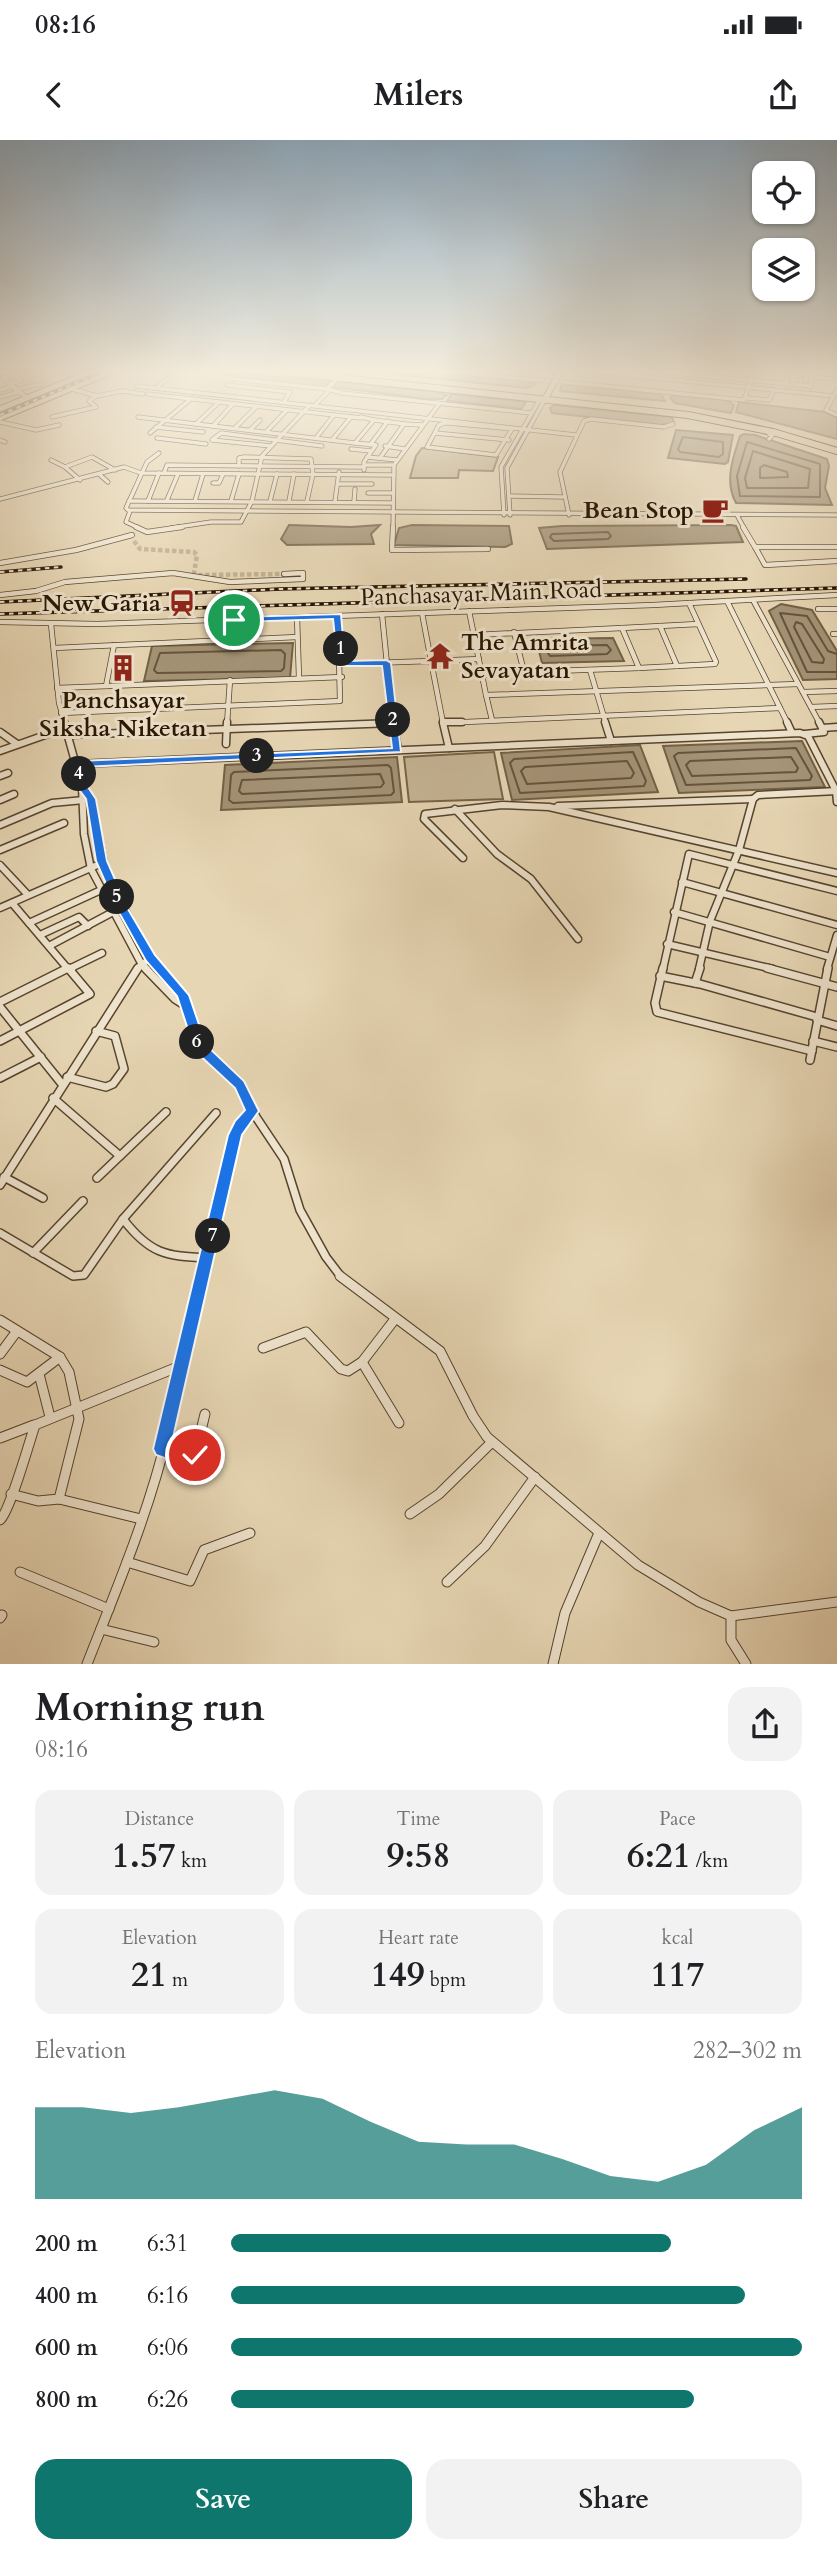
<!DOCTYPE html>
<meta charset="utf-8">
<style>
:root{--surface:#fff;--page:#f2f2f2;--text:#202124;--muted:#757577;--accent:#0f766e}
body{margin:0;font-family:Cardo,serif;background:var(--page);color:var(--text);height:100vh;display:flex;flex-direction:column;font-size:26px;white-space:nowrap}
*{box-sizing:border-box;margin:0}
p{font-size:23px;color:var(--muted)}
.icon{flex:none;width:38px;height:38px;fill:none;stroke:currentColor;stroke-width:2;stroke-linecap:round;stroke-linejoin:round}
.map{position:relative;height:1524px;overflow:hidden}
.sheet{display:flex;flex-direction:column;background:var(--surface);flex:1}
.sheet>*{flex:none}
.controls{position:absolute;left:752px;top:21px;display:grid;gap:14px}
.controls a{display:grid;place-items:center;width:63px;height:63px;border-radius:14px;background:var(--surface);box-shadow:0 2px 5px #0004;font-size:35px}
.pin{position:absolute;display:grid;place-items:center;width:60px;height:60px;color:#fff;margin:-30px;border:4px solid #fff;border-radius:50%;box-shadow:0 2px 7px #0007}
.km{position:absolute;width:35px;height:35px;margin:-18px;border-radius:50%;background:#222;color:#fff;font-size:19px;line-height:35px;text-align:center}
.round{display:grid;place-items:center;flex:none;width:74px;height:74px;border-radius:21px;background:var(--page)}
.headline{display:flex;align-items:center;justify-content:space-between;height:119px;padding:0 35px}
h1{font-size:38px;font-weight:600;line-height:52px}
.metrics{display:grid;grid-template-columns:repeat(3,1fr);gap:10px;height:119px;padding:7px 35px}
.metrics div{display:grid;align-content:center;border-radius:18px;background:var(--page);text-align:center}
.metrics b{font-size:35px;font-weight:600}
.metrics small{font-size:19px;font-weight:400}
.metrics p{font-size:19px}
.chart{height:196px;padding:14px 35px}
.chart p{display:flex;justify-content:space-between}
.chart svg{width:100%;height:126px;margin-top:7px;fill:var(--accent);opacity:.7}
.action{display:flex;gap:14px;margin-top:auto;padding:14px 35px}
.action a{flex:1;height:80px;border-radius:21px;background:var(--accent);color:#fff;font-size:28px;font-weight:600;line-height:80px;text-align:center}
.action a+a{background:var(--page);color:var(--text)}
ul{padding:0 35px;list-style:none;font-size:23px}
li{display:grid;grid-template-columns:112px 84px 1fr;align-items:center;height:52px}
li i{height:18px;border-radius:9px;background:var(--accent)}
.status{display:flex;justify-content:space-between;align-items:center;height:49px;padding:0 35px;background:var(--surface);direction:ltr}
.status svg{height:19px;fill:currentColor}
header{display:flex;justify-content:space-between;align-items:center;height:91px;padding:0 35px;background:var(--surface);font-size:32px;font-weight:600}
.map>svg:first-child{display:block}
.green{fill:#c6b595;stroke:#76644a;stroke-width:2}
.water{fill:#a59477;stroke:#726147;stroke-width:2}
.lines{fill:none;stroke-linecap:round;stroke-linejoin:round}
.shore{stroke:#66543c;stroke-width:2}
.river{fill:#a59477;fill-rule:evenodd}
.street-tunnel{stroke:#c0af90;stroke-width:4.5;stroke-dasharray:4.5 2.5;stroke-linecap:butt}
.street-far4-casing{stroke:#56442d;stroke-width:5}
.street-far3-casing{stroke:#56442d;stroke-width:6}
.street-far2-casing{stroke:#56442d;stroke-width:9}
.street-far1-casing{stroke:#56442d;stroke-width:10}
.street-casing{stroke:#56442d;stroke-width:11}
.secondary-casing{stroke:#261400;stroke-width:7}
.primary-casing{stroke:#261400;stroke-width:8}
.street-far4{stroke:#efe4ce;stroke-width:3.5}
.street-far3{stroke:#efe4ce;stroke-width:4.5}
.street-far2{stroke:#efe4ce;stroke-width:6}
.street-far1{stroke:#efe4ce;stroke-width:7}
.street{stroke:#efe4ce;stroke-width:9}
.secondary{stroke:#efe4ce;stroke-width:5}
.primary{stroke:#e7d6b4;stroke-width:6}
.rail-casing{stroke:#261400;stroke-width:3.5}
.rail{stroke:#efe4ce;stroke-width:2;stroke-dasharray:4.5;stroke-linecap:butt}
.route{fill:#1a73e8;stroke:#fff;stroke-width:2}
.labels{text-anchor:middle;stroke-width:6;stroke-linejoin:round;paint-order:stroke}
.far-poi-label{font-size:24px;font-weight:bold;fill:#261400;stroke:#efe4ce;text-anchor:end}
.far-street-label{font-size:24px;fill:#261400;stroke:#efe4ce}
</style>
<div class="status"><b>08:16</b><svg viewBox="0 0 49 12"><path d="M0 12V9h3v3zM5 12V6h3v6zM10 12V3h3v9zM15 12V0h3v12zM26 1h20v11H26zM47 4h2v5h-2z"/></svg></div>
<header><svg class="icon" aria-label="back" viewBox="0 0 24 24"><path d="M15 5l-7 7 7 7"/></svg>Milers<svg class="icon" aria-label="share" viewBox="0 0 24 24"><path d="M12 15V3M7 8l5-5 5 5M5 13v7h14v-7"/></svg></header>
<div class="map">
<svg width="837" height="1524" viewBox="0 0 837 1524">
<rect width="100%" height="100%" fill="#e7d6b4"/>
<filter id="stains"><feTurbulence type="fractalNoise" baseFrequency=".00286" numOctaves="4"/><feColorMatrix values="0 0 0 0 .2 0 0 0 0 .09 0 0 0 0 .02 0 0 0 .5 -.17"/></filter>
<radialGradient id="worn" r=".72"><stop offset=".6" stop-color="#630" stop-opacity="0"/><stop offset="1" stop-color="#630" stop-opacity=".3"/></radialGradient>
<g class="green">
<polygon points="422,308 498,317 493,331 459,330 458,338 410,338 416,316"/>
<polygon points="494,612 503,659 409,662 404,617"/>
</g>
<g class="water">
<polygon points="228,232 331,242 324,248 223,235"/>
<polygon points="372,232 436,232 529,241 536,244 527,248"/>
<polygon points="338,242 432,251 447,255 442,259 427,259 333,247"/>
<polygon points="566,244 661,254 665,261 560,251 561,246"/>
<polygon points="451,254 526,262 521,269 447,261"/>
<polygon points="673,255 727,260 734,265 731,273 675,263 670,258"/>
<polygon points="739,262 825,272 837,278 837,299 736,272"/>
<polygon points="554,265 672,277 674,283 660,285 552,273 550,268"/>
<polygon points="676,290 733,295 728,322 725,324 668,318"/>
<path d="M744,294L755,295L827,319L829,326L825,348L832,365L736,363C724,342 733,317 740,296Z"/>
<polygon points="289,385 351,387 380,385 371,394 374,404 287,405 281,399"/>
<polygon points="412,385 509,386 512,404 505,407 394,405 399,388"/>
<polygon points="731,385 736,386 743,402 547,409 539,388 562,386"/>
<polygon points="781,464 812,470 837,511 837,539 803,540 769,471"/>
<polygon points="613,498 624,521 542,523 536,499"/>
<polygon points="293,503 290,538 144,541 152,506"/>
<polygon points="802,601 825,647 679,653 663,606"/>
<polygon points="640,605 658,652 512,660 501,613"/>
<polygon points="397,617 402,662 221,670 225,625"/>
</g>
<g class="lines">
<g class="shore">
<polygon points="683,297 723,302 723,314 719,317 680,312 678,309"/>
<polygon points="747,302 820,324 820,357 740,356 737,336"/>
<polygon points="753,311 810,329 808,348 747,348 745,338"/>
<polygon points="764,325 787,332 788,337 760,338 760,328"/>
<polygon points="608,392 611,396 608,399 554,401 550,397 552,394"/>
<polygon points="796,482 802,484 824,519 823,523 812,522 794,487"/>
<polygon points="607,505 611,510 607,514 550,516 546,510 549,506"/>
<polygon points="281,510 285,514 284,528 281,531 157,533 154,530 160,513"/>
<polyline points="837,514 828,511 807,476 780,473 807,532 837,532"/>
<polygon points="796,608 812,636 810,640 686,645 674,616 678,613"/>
<polygon points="633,612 646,641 644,646 520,653 510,623 514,619"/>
<polygon points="791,617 798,628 796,632 692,636 686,625 690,621"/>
<polygon points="627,621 634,633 631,638 527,644 521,631 525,627"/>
<polygon points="388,625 391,628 394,652 391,655 233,663 229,660 231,635 234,632"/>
<polygon points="380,634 384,643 381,647 242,654 239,651 242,640"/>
</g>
<polygon class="river" points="51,248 58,250 0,274 0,269"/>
<polyline class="street-tunnel" points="134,401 140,409 194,412 197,415 194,433 198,435 284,434"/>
<defs>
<g id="street-far4">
<polyline points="447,232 549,241"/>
<polyline points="595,232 834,256"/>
<polyline points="662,232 811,246"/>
<polyline points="827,232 837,233"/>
<polyline points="26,233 3,238 27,258"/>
<polyline points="0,234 12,232"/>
<polyline points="343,235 346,232"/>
<polyline points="812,237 833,239"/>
<polyline points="234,239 327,249 339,237"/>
<polyline points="554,241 744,260 754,232"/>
<polyline points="9,244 21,241 11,232"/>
<polyline points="785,244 788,232"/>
<polyline points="227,245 290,252 284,262"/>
<polyline points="800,245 802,232"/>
<polyline points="136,246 576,295"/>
<polyline points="810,247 812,232"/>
<polyline points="156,248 169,237"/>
<polyline points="72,249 97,256 122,251 143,254"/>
<polyline points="327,249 342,253 531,273"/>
<polyline points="0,250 11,247"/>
<polyline points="15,250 41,244"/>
<polyline points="837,250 826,270 837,275"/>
<polyline points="148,254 361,278"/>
<polyline points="0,257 19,252"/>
<polyline points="747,258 769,260 774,250"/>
<polyline points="315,265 330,250"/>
<polyline points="52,277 96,267 89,261 95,257"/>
<polyline points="138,277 355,303"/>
<polyline points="361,277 374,280 355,303 376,305 364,322 364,330"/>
<polyline points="374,280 405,284"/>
<polyline points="0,282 36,290 59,285"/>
<polygon points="445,283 448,283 512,289 496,315 427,307 439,285"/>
<polyline points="196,284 219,262"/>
<polyline points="213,286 233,264"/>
<polyline points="156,287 203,292"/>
<polyline points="235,288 256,267"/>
<polyline points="250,290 260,280"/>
<polyline points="266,292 287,270"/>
<polyline points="150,293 192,258"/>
<polyline points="435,293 509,300"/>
<polyline points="157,298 206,304"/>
<polyline points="316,298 334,275"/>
<polyline points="769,299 772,296 769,294 773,292"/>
<polyline points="0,300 5,302"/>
<polyline points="332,300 351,277"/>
<polyline points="370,305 388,281"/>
<polyline points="271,306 212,300 221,293 322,306"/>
<polyline points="385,306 405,309"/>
<polyline points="351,309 371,311"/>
<polyline points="159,313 147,322 126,368 128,370 837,375"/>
<polyline points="367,317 397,320"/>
<polyline points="380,318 404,284 423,285"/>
<polyline points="51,320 65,327 80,340"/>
<polyline points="365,325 394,325"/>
<polyline points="239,326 239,318 244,317 311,319 313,334 307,361"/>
<polyline points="65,327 92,317 115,330"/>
<polyline points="164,333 167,325 364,327"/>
<polyline points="100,335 108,342"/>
<polyline points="213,343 219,343 223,334"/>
<polyline points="338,344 372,344"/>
<polyline points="368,353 393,353"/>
<polyline points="509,356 563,357"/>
<polyline points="0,359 124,327 141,333 394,335"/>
<polyline points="167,360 178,334"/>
<polyline points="129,361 393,363"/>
<polyline points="148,361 159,333"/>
<polyline points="195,361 203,334"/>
<polyline points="231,361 239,334"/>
<polyline points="270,361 277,334"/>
<polyline points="289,361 294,334"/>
<polyline points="335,361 339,332"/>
<polyline points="354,362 355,349"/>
<polyline points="130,371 126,382 139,388"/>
<polyline points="504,375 501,327 540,259"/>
<polyline points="510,375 507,328 545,259"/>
<polyline points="569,375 560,332 584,281 591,279 664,287 673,284"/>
<polyline points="737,375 744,388"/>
<polyline points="171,388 211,382 241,382 252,361 262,316 310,265"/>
<polyline points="393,388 394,325 439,264"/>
</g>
<g id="street-far3">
<polyline points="136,387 147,392 182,387"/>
<polyline points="393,387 392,410 488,409"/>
<polyline points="743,387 755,407 837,407"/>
<polyline points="755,407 765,425 837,421"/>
<polyline points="0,423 76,410 132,395"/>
<polyline points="0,455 36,451 65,442 173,433 230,442 303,439 303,433 284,434"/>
<polyline points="753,460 820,584"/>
<polyline points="727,461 788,584"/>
<polyline points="689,463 716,522 715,524 639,528 622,488 698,484"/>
<polyline points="818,469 837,469"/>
<polyline points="469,471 486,555 798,544"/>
<polyline points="382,474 393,584"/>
<polyline points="297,477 299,538"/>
<polyline points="0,482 97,484 653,465 837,455"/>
<polyline points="51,484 59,563 65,584"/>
<polyline points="660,486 677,526"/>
<polyline points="514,492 524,532 639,528"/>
<polyline points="833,494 837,494"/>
<polyline points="475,495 622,488"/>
<polyline points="54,508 297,497"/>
<polyline points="479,519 431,521 443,583 780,568"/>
<polyline points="341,524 431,521 422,473"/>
<polyline points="590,530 606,584"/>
<polyline points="482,535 524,532"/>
<polyline points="106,546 114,505"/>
<polyline points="57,548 342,537"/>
<polyline points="803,552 837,551"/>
<polyline points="486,555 492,580"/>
<polyline points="811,567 837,566"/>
<polyline points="61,573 340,561 338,476"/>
<polyline points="227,584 230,540"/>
<polyline points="369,584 393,583"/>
</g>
<g id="street-far2">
<polyline points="64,582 82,647 84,694 91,729 141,823 147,829"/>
<polyline points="393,582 398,610"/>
<polyline points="443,582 462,582"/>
<polyline points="605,582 611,601"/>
<polyline points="787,582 792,593"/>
<polyline points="819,582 822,588"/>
<polyline points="443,583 449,608"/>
<polyline points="0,592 17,604"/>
<polyline points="805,594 824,592 822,588 837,587"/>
<polyline points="68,595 393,583"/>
<polyline points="226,604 227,582"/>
<polyline points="0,611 65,588"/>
<polyline points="77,624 800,593 808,596 836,651 837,662"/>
<polyline points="0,636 8,633"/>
<polyline points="83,647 91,659 106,734 150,818 160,829"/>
<polyline points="0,660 14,654"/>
<polyline points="558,666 753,659"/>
<polyline points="455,669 497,714 531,739 578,799"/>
<polyline points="0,685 52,663 84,660"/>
<polyline points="0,710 64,683"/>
<polyline points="463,718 424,679 425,674 502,665 549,667 837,733"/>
<polyline points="0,725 28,755"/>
<polyline points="682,742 837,785"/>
<polyline points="12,763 68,829"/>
<polyline points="0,768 102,723"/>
<polyline points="674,772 830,817"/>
<polyline points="29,783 101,750"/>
<polyline points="40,795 79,777 88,786"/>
<polyline points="667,804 773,829"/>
<polyline points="49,806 113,772"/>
<polyline points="69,829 102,813"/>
<polyline points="137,829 150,818"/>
<polyline points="663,829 689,714 837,751"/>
<polyline points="699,829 710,781 739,710 753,659 758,655 837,651"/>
<polyline points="827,829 837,795"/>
</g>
<g id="street-far1">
<polyline points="145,828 175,859 186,866 192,877 193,893 200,908 240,944 256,977 284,1019 300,1070 326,1117 342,1138"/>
<polyline points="159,828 183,855 186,866"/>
<polyline points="663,828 655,863 657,872 812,911"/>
<polyline points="767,828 837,847"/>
<polyline points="660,836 700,844 817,877"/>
<polyline points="695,843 700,828"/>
<polyline points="0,862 68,828"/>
<polyline points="0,867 62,944"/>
<polyline points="817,880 837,886"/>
<polyline points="0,901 90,854 69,829 72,828"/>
<polyline points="813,901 837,907"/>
<polyline points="810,920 828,828"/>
<polyline points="67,937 106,947 113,944 124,929 115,896 96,891"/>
<polyline points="0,938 41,917"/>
<polyline points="53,958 120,1016 166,972"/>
<polyline points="4,1037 43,1058"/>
<polyline points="97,1038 120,1016"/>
<polyline points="0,1045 138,828"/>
<path d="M123,1079C150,1114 165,1116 208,1118"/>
<polyline points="0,1093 73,1136 84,1135 123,1079 216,973"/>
<polyline points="33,1113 83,1061"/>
<polyline points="203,1138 235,995 239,985 253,971"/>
</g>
<g id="street">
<polyline points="340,1136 440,1211 473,1276 487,1297 638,1425 699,1462 731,1476 837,1462"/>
<polyline points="0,1180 60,1217 69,1232 79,1279 59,1359"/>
<polyline points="263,1208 306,1192 341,1229 348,1231 362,1222 395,1179"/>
<polyline points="0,1214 17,1191"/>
<polyline points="362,1222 399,1283"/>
<polyline points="0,1230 27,1242 60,1217"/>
<polyline points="39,1234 50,1277"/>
<polyline points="0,1298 34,1285"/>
<polyline points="162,1309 195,1315 205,1274"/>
<polyline points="11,1354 38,1361 59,1359 141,1379"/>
<polyline points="410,1374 439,1354 492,1302"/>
<path d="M0,1380C10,1371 29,1303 35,1285L180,1226"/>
<polyline points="127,1422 190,1441 204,1410 250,1393"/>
<polyline points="20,1432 109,1469"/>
<polyline points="447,1442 485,1406 535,1337"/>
<polyline points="731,1476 731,1500 746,1524"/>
<polyline points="0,1478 2,1475"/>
<polyline points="101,1489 154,1502"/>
<path d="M87,1524C117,1448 149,1372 168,1292C181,1240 190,1188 203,1136"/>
<polyline points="553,1524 565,1473 599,1393"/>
</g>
<g id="secondary">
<polyline points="545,259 560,232"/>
<polyline points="0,269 90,232"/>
<polyline points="0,278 111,232"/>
</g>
<polyline id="primary" points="285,232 688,275 773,292 837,311"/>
</defs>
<use href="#street-far4" class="street-far4-casing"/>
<use href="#street-far3" class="street-far3-casing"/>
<use href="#street-far2" class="street-far2-casing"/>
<use href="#street-far1" class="street-far1-casing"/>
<use href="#street" class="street-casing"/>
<use href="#secondary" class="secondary-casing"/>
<use href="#primary" class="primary-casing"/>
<use href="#street-far4" class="street-far4"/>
<use href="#street-far3" class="street-far3"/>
<use href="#street-far2" class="street-far2"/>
<use href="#street-far1" class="street-far1"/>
<use href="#street" class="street"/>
<use href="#secondary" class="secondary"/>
<use href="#primary" class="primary"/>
<defs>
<g id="rail">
<polyline points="0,275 102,232"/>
<polyline points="0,432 61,427"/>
<polyline points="0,462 280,449 746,439"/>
<polyline points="0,474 837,448"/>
</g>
</defs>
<use href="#rail" class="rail-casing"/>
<use href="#rail" class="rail"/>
</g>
<linearGradient id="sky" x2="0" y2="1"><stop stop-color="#8da7bb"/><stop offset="0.52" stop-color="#f4eddd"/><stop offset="1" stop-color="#f4eddd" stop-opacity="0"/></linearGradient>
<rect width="837" height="445" fill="url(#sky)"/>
<path class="route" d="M341,474L345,521L386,520L391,523L401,612L83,627L88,647L96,659L107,721L128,769L155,815L189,855L206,905L244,941L259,971L242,995L172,1302L201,1309L204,1315L201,1321C189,1325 168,1320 156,1315L153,1309L228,995L235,981L245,970L235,948L195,911L177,856L146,821L117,769L96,721L86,659L77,647L72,624L77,621L392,608L382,526H338L333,479L234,482L230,480L234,477Z"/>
<defs>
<symbol id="cafe-bare" viewBox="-9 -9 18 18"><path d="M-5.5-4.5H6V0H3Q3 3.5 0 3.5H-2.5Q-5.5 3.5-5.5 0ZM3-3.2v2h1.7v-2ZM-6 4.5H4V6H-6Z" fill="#8f2418" stroke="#efe4ce" stroke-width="2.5" paint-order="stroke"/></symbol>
<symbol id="station-bare" viewBox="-9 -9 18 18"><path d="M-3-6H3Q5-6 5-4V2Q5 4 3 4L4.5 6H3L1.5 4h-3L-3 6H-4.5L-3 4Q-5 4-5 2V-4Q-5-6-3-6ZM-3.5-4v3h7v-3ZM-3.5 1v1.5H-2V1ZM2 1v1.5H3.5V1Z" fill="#8f2418" stroke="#efe4ce" stroke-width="2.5" paint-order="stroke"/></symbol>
<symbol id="temple-bare" viewBox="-9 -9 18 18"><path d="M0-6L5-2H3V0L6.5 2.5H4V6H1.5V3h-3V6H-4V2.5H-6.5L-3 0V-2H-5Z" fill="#8f2418" stroke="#efe4ce" stroke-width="2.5" paint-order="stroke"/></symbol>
<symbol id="building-bare" viewBox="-9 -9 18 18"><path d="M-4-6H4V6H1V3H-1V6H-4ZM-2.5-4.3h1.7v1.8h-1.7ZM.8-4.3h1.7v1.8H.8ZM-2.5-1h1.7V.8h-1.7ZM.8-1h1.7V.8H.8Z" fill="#8f2418" stroke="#efe4ce" stroke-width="2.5" paint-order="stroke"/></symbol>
</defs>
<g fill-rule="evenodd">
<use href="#cafe-bare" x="696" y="351" width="38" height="38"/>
<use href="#station-bare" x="163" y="444" width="38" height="38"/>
<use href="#temple-bare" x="421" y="497" width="38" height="38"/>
<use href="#building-bare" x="104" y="509" width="38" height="38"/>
</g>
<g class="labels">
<g class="far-poi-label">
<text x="694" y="378">Bean Stop</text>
<text x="161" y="471">New Garia</text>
<text x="461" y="510" text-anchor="start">The Amrita<tspan x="461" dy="28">Sevayatan</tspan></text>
<text x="123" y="568" text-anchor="middle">Panchsayar<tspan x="123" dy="28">Siksha Niketan</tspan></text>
</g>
<g class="far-street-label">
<text transform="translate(481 453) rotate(-2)" y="8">Panchasayar Main Road</text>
</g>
</g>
<rect width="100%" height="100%" filter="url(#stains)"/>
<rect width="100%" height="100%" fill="url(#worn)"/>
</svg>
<div class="controls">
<a><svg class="icon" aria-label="locate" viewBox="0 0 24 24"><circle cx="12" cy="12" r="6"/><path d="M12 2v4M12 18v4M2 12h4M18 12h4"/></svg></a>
<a><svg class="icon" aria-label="layers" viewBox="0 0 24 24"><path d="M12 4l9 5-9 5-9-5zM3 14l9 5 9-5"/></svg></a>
</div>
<div class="pin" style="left:234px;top:480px;background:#1e9e55"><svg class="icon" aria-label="arrive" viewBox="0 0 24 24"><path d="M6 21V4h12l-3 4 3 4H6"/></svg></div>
<div class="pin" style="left:195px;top:1315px;background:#d93025"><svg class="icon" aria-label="check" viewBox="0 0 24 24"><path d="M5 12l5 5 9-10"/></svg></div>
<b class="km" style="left:341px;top:509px">1</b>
<b class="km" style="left:393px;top:580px">2</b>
<b class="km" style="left:257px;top:616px">3</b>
<b class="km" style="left:79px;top:634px">4</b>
<b class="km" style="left:117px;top:757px">5</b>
<b class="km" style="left:197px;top:902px">6</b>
<b class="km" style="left:213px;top:1096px">7</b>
</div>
<section class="sheet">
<div class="headline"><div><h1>Morning run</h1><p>08:16</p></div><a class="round"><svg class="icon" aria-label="share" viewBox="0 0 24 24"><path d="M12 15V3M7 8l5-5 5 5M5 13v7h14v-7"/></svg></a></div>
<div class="metrics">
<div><p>Distance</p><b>1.57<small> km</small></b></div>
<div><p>Time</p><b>9:58</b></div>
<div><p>Pace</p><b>6:21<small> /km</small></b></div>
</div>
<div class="metrics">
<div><p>Elevation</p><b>21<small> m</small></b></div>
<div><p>Heart rate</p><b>149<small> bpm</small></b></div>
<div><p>kcal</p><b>117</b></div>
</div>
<div class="chart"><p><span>Elevation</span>282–302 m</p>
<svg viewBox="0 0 160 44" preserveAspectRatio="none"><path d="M0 44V12L10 12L20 14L30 12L40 9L50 6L60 9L70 17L80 24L90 25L100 25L110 30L120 36L130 38L140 32L150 20L160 12V44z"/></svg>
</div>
<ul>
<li><b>200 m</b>6:31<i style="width:77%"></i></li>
<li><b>400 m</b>6:16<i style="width:90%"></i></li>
<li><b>600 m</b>6:06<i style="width:100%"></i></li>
<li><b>800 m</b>6:26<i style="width:81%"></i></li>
</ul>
<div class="action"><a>Save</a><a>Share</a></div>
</section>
